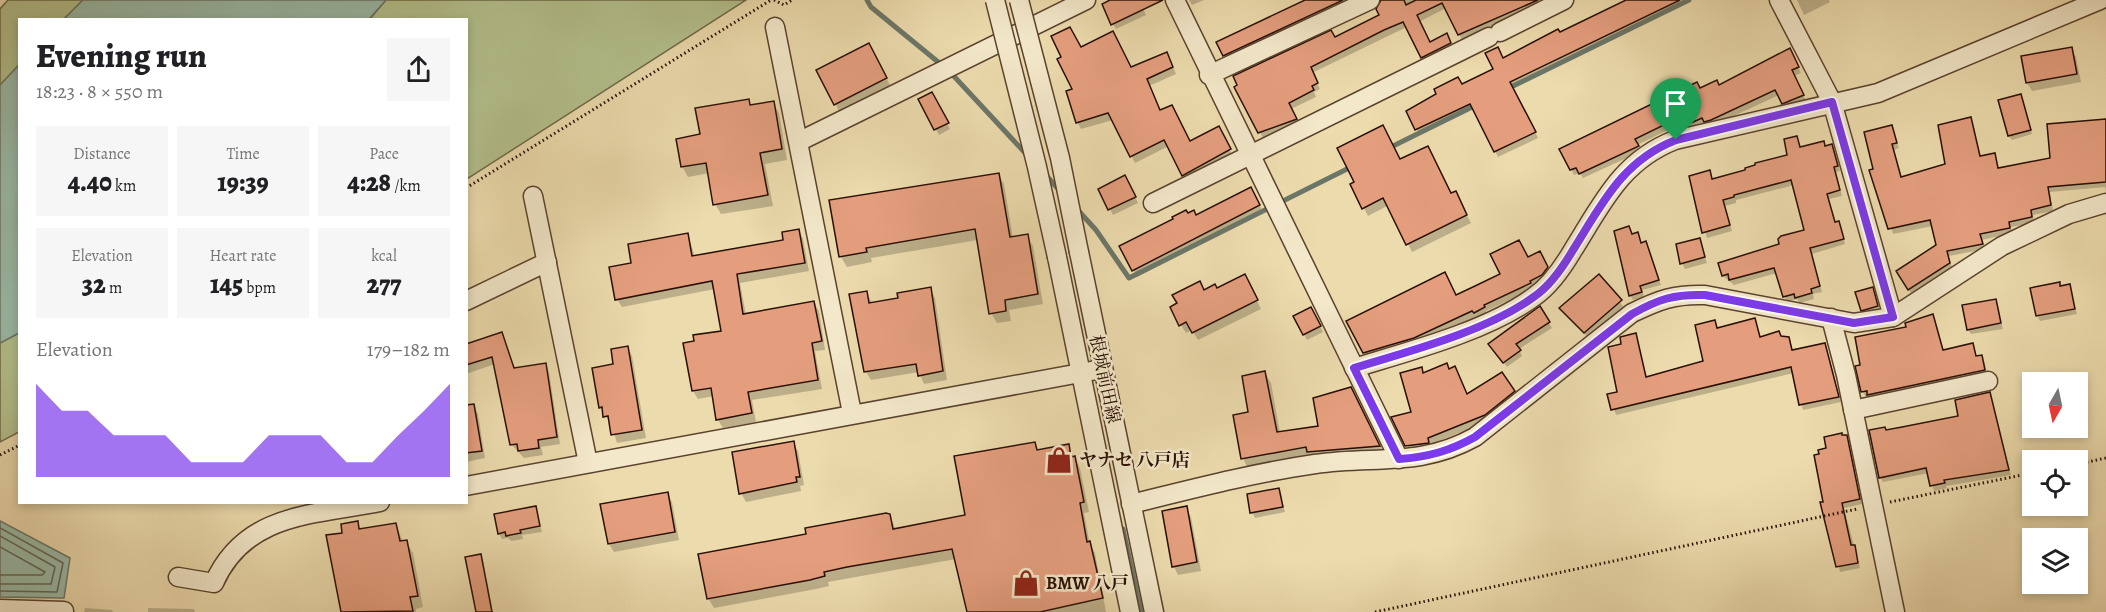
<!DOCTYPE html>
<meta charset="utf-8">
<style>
:root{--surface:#fff;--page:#f6f6f6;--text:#202124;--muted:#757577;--accent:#7c3aed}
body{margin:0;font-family:Alegreya,"Noto Serif JP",serif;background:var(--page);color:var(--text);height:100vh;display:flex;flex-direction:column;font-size:22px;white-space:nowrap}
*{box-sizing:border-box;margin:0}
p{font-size:20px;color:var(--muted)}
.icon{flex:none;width:33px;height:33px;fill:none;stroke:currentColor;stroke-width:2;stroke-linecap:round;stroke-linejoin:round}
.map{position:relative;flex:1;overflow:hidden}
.sheet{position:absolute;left:18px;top:18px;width:450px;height:486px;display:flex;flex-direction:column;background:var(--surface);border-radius:0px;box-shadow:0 3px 9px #0003}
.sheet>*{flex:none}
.needle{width:39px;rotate:189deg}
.tools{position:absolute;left:2022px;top:372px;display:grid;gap:12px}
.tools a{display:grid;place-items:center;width:66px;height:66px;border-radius:0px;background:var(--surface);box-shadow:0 3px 9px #0003;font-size:30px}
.pin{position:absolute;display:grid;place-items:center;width:51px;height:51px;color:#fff;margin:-62px -26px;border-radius:50% 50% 50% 0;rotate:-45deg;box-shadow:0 0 6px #0007}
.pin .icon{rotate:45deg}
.round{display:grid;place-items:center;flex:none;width:63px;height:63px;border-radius:0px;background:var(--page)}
.head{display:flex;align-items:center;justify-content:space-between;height:102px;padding:0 18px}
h1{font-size:33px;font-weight:800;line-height:45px}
.stats{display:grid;grid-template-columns:repeat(3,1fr);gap:9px;height:102px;padding:6px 18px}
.stats div{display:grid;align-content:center;border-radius:0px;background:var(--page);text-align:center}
.stats b{font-size:26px;font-weight:800}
.stats small{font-size:16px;font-weight:400}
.stats p{font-size:16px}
.chart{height:168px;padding:12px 18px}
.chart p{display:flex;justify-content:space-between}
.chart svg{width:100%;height:108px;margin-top:6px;fill:var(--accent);opacity:.7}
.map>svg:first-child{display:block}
.green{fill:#b3c18d;stroke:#6e6848;stroke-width:1.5}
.water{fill:#99bba9;stroke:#6c7667;stroke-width:1.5}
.shadow{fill:#0003}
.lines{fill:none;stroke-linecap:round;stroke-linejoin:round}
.shore{stroke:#616556;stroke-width:1.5}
.stream{stroke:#6c7667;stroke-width:5}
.building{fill:#e49e7e;stroke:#290f04;stroke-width:1.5}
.minor-casing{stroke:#5a422e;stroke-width:21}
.path{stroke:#290f04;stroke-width:3;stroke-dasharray:1.5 3;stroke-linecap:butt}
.minor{stroke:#f3e8ca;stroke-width:18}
.minor-bridge-casing{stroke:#5a422e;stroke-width:21;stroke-linecap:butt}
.minor-bridge{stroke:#f3e8ca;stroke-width:18}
.route-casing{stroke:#fff;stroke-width:12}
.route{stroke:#7c3aed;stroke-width:8}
.labels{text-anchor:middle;stroke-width:5;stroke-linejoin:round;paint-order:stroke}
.street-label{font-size:18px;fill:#290f04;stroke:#f3e8ca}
.poi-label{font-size:18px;font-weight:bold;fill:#290f04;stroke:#f3e8ca;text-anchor:start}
</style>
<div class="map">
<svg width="2106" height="612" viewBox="0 0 2106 612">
<rect width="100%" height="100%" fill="#ecdbad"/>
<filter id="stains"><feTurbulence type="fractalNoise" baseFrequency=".00333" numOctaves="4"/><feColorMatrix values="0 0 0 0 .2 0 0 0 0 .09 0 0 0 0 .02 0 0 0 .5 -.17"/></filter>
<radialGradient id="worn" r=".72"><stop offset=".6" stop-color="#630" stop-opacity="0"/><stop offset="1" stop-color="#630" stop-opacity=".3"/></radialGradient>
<g class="green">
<polygon points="8,0 83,0 64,19 20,20 19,65 0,85 0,9"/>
<polygon points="386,0 746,0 467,179 466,20 369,20"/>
<polygon points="19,333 19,432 0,442 0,343"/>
</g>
<g class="water">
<polygon points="83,0 386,0 369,19 64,19"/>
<polygon points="19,65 19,333 0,343 0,85"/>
<polygon points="0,521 70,558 64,598 0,597"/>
</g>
<g class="shadow">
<polygon points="1118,0 1139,0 1146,15 1116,29 1113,24"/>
<polygon points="1189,0 1204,0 1192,5"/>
<polygon points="1308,0 1358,0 1228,61 1218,42"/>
<polygon points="1382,0 1549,0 1462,40 1446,8 1419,22 1430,43 1446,35 1453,49 1425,63 1407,27 1388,36 1312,73 1320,89 1314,92 1316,97 1291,109 1299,125 1282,133 1280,130 1263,138 1236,87 1381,16"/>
<polygon points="1629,0 1690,0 1513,88 1538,138 1498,157 1474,109 1420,135 1408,112 1495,70 1503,59"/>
<polygon points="1797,0 1829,0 1830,2 1804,15"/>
<polygon points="2071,48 2076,57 2081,82 2032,91 2027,83"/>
<polygon points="1080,49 1131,69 1170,60 1176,74 1149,86 1161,112 1189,143 1222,135 1233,157 1187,182 1169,146 1135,163 1113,120 1081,129 1077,122 1074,90"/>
<polygon points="873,53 891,87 840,113 818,70"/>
<polygon points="1792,55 1801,73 1794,76 1806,101 1786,109 1779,95 1714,125 1709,127 1706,122 1686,132 1682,123 1637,145 1640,152 1583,178 1580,173 1574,175 1561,149 1700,90 1719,87"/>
<polygon points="932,94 950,129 939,135 920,100"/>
<polygon points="748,100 752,106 773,103 779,113 787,160 765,164 773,206 721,214 715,204 710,173 688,177 682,166 701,136"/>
<polygon points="2022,100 2032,134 2012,140 2009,136"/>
<polygon points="1971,119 1981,158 1994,155 1999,170 2051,159 2106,120 2106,191 2105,187 2050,192 2053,211 2033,215 2034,223 2011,227 2012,233 1982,240 1985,249 1949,256 1952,268 1912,295 1901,277 1937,246 1933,226 1893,234 1875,170 1891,127 1899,148 1894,150 1902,178 1947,165"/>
<polygon points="1796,138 1800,148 1823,142 1826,147 1832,146 1835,151 1840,171 1836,172 1842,196 1829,199 1836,224 1841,228 1845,244 1812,254 1822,292 1813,294 1814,299 1800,303 1797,299 1787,302 1777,273 1734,285 1723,276 1806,231 1794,185 1736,200 1736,203 1725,206 1732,231 1707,238 1691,177 1709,172 1713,180 1747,171 1789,156"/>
<polygon points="1400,161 1459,201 1471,223 1412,252 1389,205 1368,216 1364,208"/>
<polygon points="998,174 1004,184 1013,238 1027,236 1033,246 1043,304 1009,310 1011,321 997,323 991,313 978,240 871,258 872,262 847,267 841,257"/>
<polygon points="1128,182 1138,203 1113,215 1100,190"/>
<polygon points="1255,196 1263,212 1137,277 1121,247 1188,215 1196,217"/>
<polygon points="799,231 803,239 809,271 740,283 746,315 814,303 819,311 825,350 815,351 822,389 752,400 756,422 723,428 718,420 714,396 698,399 693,391 723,332 715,289 622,307 617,299 633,264 688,235 695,257 785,241"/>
<polygon points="1637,234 1641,244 1648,248 1661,285 1642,290 1644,297 1633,300 1630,295 1632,235"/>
<polygon points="1699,240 1707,263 1685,269 1682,263"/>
<polygon points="1528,258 1543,258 1550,274 1545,280 1532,287 1533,289 1486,311 1487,313 1478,318 1477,316 1417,343 1368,358 1348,321 1456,296 1502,274"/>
<polygon points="1599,276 1626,310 1590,340 1561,308"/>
<polygon points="2059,284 2061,287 2069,286 2077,314 2040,321 2037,315"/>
<polygon points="1249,285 1261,309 1198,340 1192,330 1186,333 1181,325 1204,292"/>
<polygon points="930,289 935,298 947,380 924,384 919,372 871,380 866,372 851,295 867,292 872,304 899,299"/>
<polygon points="1872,289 1880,311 1865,315 1862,310"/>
<polygon points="1995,300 2003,329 1971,334 1968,329"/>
<polygon points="1540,308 1552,328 1519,349 1522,356 1507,367 1493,349"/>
<polygon points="1314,314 1323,332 1307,340 1295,317"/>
<polygon points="1932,316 1944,351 1973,345 1977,358 1981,357 1985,363 1987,376 1872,400 1870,396 1866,397 1862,391 1908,328"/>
<polygon points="1754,320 1761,338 1788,338 1793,351 1824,345 1841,402 1803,410 1794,373 1616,415 1609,395 1619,393 1623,346 1635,335 1647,378 1705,362 1715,322 1718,329"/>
<polygon points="502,334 515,369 545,364 549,372 560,444 541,447 543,455 524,458 511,444 495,364 466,374 466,345"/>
<polygon points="628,348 632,356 646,438 617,443 611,424 600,407 615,365"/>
<polygon points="1421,369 1424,374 1449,370 1468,396 1514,392 1517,398 1489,421 1411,452 1393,418 1413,413"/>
<polygon points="1265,373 1271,383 1280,433 1319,428 1357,399 1385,456 1248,469 1243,458 1250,413"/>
<polygon points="1989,394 2011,475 1946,486 1947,488 1934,491 1929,473 1883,482 1880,477 1886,431 1960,417"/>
<polygon points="473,406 478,414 485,458 466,462 466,407"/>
<polygon points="1846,436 1862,504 1844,508 1860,568 1840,572 1825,503 1821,455"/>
<polygon points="793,443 798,451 804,485 800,486 801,491 746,502 741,493"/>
<polygon points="1034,443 1039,451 1068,446 1080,468 1089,512 1084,513 1090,545 1095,553 1106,612 968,612 956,559 828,582 829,586 816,589 714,608 708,598 808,535 889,515 896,530 967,516"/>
<polygon points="1278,490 1285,512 1255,518 1252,512"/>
<polygon points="667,494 672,502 679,540 614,552 609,544 602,506"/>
<polygon points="535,508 542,532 522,535 523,539 511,541 508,538 502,539 499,534"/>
<polygon points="1186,508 1191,517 1201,571 1178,575 1174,567"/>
<polygon points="357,522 362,531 396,524 403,542 406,542 413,553 423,607 416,609 416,612 342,612 328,537 344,534"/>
<polygon points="480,556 483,561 493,612 478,612"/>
<polygon points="85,608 112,610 113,612 84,612"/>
<polygon points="148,608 194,609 195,612 148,612"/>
</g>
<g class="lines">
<g class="shore">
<polyline points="0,528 63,563 57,592 0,591"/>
<polyline points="0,536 55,567 51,584 0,584"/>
<polyline points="0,547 45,572 42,575 0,575"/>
</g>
<g class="stream">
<polyline points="867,0 871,7 943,66"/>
<polyline points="950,72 1027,155"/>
<polyline points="1507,89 1689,0"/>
<polyline points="1389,148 1478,104"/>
<polyline points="1044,173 1060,191"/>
<polyline points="1076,208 1096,230 1129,278 1351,167"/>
<polyline points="1123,529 1141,612"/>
</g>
</g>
<g class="building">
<polygon points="1110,0 1163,0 1111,25 1102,4"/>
<polygon points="1305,0 1343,0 1223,56 1216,42"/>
<polygon points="1381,0 1404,0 1406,5 1416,0 1538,0 1458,35 1442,3 1417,15 1430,42 1447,33 1451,43 1421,58 1403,22 1384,30 1311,67 1318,83 1312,86 1314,90 1289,103 1297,119 1258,133 1234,87 1237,85 1233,76 1331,30 1335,37 1379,15 1376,9"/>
<polygon points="1626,0 1680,0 1510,82 1536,132 1494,152 1470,104 1415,130 1406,111 1436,94 1434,89 1458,77 1462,84 1493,69 1485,53 1498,47 1503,58 1558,29 1560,32"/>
<polygon points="1070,27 1081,47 1113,31 1131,67 1167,52 1173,67 1147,79 1160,110 1172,105 1190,141 1219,126 1231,149 1182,176 1164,140 1130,157 1108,113 1076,123 1066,91 1072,89 1057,59 1061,57 1051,36"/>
<polygon points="869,43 887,78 834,105 816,70"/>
<polygon points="2072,47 2077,74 2026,83 2021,56"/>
<polygon points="1790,48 1799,67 1792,70 1804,95 1782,104 1775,90 1711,120 1704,122 1702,118 1682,127 1678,118 1635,139 1639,146 1579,174 1576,168 1570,170 1559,149 1697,82 1700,88 1717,80 1719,85"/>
<polygon points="932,92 949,123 934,130 918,99"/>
<polygon points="2021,94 2031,130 2008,136 1998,100"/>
<polygon points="749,99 750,105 774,101 782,149 760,153 768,195 713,205 706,163 681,167 676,139 700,134 695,108"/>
<polygon points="1971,117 1980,156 1995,153 1998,168 2050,158 2047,124 2106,119 2106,182 2048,187 2051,205 2031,210 2032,217 2009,222 2010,228 1980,234 1983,244 1947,251 1950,263 1908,290 1896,271 1936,245 1930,220 1888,229 1869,170 1873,169 1864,132 1892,125 1897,143 1892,144 1901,177 1945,164 1938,125"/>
<polygon points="1383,125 1400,159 1428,146 1451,193 1456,191 1467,215 1406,245 1383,198 1362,209 1350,184 1354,182 1337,148"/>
<polygon points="1797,136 1800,147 1824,141 1825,146 1832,144 1838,166 1834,167 1840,190 1827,194 1835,222 1839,221 1844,239 1810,248 1820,286 1811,289 1812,293 1795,298 1794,294 1783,297 1774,268 1729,280 1728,274 1722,276 1718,263 1779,244 1778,239 1781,236 1804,230 1791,180 1734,195 1734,197 1723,200 1730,225 1702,233 1689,176 1710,170 1712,179 1745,170 1745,168 1755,165 1755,163 1787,155 1784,139"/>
<polygon points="999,173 1010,237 1028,234 1038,294 1005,300 1006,311 989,314 975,229 866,248 867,252 839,257 829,200"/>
<polygon points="1125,175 1136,197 1108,210 1098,189"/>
<polygon points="1251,187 1260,205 1132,271 1119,246 1173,219 1172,217 1186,210 1188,213 1194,210 1196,215"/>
<polygon points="1629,226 1632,234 1638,232 1641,243 1646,241 1659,280 1640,286 1642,292 1629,296 1614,231"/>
<polygon points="799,229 805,263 737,274 743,314 814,301 822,341 812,343 818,380 748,392 752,413 716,420 711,388 692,391 683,343 694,341 693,335 721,331 712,281 615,300 609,267 631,263 628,244 688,233 692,256 783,240 782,232"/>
<polygon points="1700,238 1705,257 1680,264 1676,244"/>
<polygon points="1519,240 1528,257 1540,251 1548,267 1542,275 1530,281 1531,283 1484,305 1485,307 1474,313 1472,311 1414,338 1363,353 1346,321 1445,272 1456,295 1475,286 1500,274 1490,254"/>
<polygon points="1245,274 1258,300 1192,333 1186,322 1179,326 1170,307 1177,303 1172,295 1200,281 1204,290 1215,284 1217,288"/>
<polygon points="1599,274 1622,300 1584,333 1559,308"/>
<polygon points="2060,282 2060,286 2070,284 2075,309 2036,316 2030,288"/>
<polygon points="931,287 943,371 918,376 916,364 864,372 849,294 867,291 869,303 898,298 897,293"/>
<polygon points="1873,287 1878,306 1861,311 1855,292"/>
<polygon points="1996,299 2001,323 1967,330 1962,305"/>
<polygon points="1540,306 1550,322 1516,344 1521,350 1503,363 1488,344"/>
<polygon points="1311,307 1321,326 1303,335 1293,316"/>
<polygon points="1933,314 1943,350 1973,343 1976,356 1982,355 1985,370 1867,395 1867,391 1861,392 1855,366 1860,365 1855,337 1906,327 1905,323"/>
<polygon points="1755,318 1760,337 1779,331 1781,336 1789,337 1792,350 1825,343 1839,397 1799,405 1791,367 1611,410 1607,394 1617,392 1608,347 1621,344 1620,337 1636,333 1646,377 1703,361 1695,325 1715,320 1717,328"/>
<polygon points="502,332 514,368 546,363 557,437 538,440 539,448 518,451 517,444 510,445 492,357 466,365 466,344"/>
<polygon points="628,346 642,430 611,435 608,416 603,417 602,407 599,408 592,368 613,364 611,349"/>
<polygon points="1447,363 1449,369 1455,366 1467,394 1502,372 1515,391 1485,415 1428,438 1429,443 1405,446 1391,417 1411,412 1400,373 1422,367 1423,373"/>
<polygon points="1265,371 1277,432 1318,426 1313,398 1351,387 1380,446 1307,452 1306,447 1241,459 1233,415 1248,412 1242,376"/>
<polygon points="1990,392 2009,470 1944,480 1945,483 1930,486 1926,468 1879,478 1869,430 1885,427 1886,430 1902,427 1958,416 1955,400"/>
<polygon points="474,404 482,451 466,453 466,405"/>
<polygon points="1842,433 1842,435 1847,435 1860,499 1842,503 1851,545 1855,545 1858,563 1836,567 1820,502 1823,502 1814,455 1819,454 1818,450 1826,448 1824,437"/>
<polygon points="794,441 800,477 796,477 797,482 739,494 732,452"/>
<polygon points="1035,442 1037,450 1069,444 1071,457 1075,456 1084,502 1080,503 1087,542 1090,541 1103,598 1040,612 967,612 952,549 847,567 824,572 825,576 810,580 707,599 698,554 806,534 805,528 886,513 890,514 893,529 965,515 954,456"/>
<polygon points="1279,488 1283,507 1250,513 1247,494"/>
<polygon points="668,492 675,532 608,544 600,504"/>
<polygon points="536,506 540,526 520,530 521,533 506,536 505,532 498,534 494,514"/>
<polygon points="1187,506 1197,562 1172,567 1162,511"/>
<polygon points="358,521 359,529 396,523 400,541 407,540 418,596 410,597 413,611 341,612 326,535 342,533 341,524"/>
<polygon points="481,554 492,612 476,612 465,557"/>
</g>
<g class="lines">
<defs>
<g id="minor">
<polyline points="1175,0 1399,459"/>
<polyline points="1779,0 1832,102 1893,317"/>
<polyline points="775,27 852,413"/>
<polyline points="1500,32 1564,0"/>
<polyline points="1209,75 1370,0"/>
<polyline points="800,141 1086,0"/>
<polyline points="533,196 588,463"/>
<polyline points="1153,203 1489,37"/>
<polyline points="1079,252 1154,612"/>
<polyline points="1057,257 1130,612"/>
<polyline points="466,301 547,262"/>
<polyline points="1831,318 1846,375 1895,612"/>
<path d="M1354,368C1410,351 1488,331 1535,296C1551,285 1563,267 1573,250C1602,204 1621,161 1675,140L1878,93L2100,0"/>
<polyline points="1853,410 1988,381"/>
<polyline points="466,486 1102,369"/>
<path d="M1131,504C1192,489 1253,473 1315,464C1374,455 1419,468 1475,437L1632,313C1659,300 1674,294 1705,295L1854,323L1893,317L2002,246L2069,214L2106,203"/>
<path d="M178,577L214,583C245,513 313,515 380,502"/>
<polyline points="0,609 64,611"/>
</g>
</defs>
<use href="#minor" class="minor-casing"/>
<g class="path">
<polyline points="774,0 784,5 792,0"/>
<polyline points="466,188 771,0"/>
<polyline points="0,455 20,445"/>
<polyline points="2078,464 2106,458"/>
<polyline points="1890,502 2032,473"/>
<polyline points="1375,612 1857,509"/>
</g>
<use href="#minor" class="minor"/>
<defs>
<g id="minor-bridge">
<polyline points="995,0 1037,167 1057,257"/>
<polyline points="1019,0 1060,158 1079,252"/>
</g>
</defs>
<use href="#minor-bridge" class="minor-bridge-casing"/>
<use href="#minor-bridge" class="minor-bridge"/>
</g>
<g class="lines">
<defs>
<path id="route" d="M1832,102L1893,317L1854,323L1705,295C1674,294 1659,299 1632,314L1475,437C1450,451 1428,457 1399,459L1354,368C1410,351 1488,331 1535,296C1551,285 1563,267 1573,250C1602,204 1622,161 1676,140Z"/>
</defs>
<use href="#route" class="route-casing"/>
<use href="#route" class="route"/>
</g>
<defs>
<symbol id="shop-bare" viewBox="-9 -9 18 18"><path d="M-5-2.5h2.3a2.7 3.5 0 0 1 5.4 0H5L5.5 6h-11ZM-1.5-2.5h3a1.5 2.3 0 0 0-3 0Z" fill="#8f2418" stroke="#f3e8ca" stroke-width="2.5" paint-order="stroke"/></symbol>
</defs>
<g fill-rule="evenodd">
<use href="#shop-bare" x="1040" y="441" width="38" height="38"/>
<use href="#shop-bare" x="1007" y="564" width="38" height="38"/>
</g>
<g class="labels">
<g class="street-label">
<text transform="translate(1105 379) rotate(78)" y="6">根城前田線</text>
</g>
<g class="poi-label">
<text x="1079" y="466">ヤナセ 八戸店</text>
<text x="1046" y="589">BMW 八戸</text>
</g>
</g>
<rect width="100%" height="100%" filter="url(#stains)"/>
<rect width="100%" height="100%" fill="url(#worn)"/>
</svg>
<div class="tools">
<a><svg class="needle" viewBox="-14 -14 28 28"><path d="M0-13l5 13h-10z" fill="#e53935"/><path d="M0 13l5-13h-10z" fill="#757577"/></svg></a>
<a><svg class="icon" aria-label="locate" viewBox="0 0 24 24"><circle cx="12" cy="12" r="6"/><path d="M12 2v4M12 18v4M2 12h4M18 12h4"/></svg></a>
<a><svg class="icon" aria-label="layers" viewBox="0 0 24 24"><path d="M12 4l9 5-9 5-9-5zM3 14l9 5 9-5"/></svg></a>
</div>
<div class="pin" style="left:1676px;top:140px;background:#1e9e55"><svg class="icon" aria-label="arrive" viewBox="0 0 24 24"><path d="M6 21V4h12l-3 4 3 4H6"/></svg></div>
<section class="sheet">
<div class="head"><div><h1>Evening run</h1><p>18:23 · 8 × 550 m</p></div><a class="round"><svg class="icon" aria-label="share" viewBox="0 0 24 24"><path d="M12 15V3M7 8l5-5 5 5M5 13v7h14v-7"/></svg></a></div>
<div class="stats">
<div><p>Distance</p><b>4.40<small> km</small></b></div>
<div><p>Time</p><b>19:39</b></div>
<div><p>Pace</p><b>4:28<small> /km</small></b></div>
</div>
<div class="stats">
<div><p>Elevation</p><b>32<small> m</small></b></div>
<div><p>Heart rate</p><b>145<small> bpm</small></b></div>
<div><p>kcal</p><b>277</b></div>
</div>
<div class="chart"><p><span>Elevation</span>179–182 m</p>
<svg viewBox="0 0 160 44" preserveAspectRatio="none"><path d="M0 44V6L10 17L20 17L30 27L40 27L50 27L60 38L70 38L80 38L90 27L100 27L110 27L120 38L130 38L140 27L150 17L160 6V44z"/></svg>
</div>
</section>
</div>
